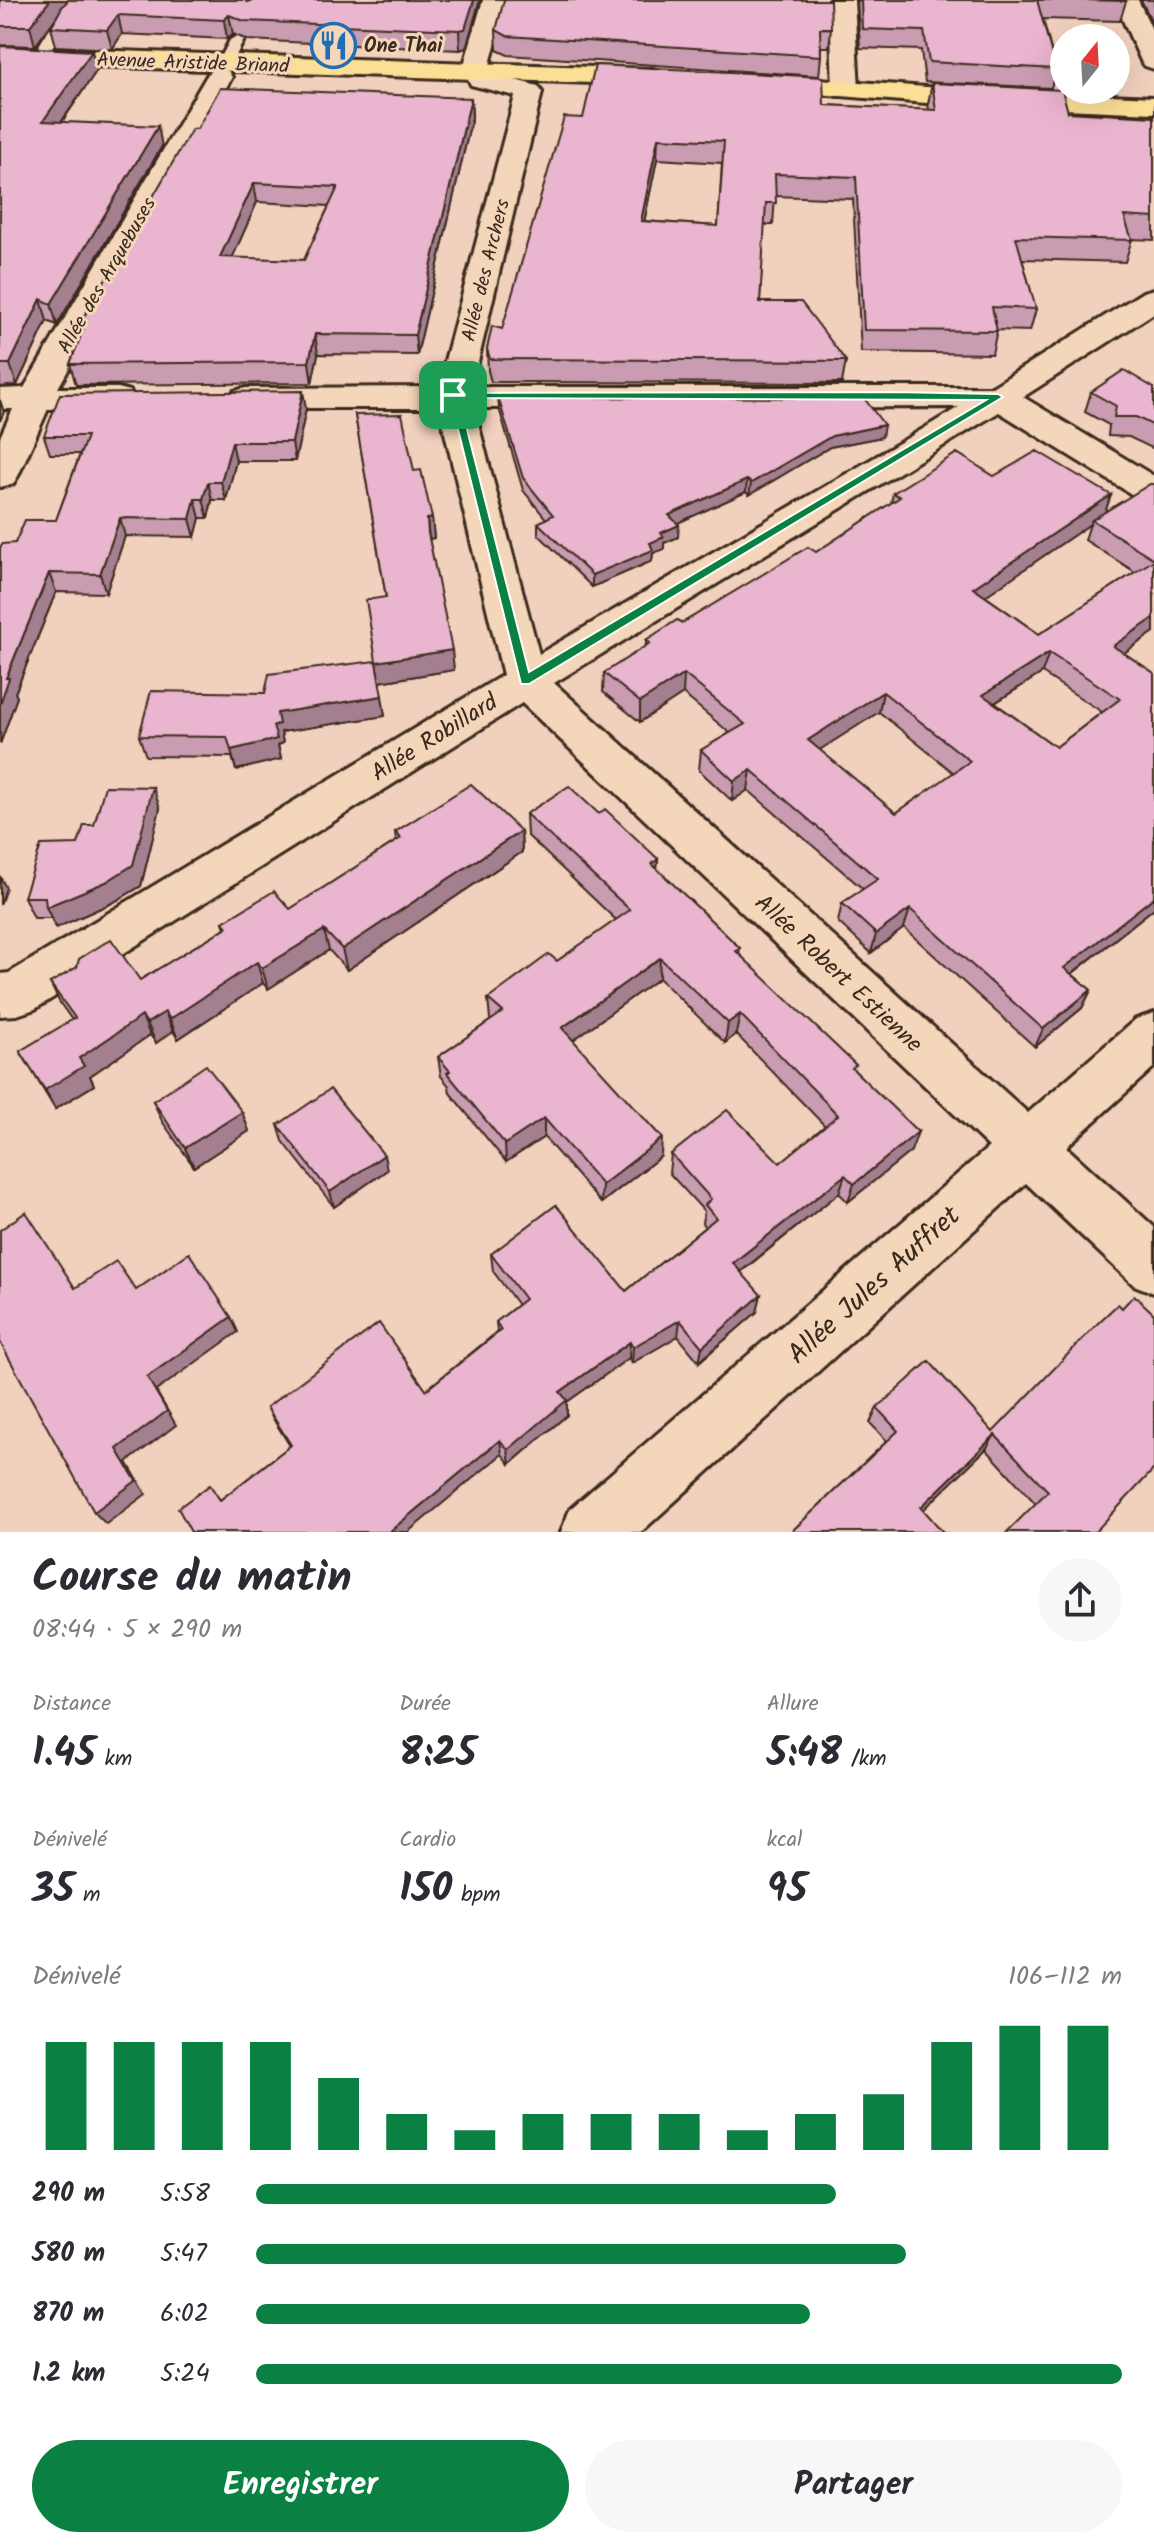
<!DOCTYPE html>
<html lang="fr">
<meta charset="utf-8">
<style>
:root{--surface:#fff;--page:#f7f7f7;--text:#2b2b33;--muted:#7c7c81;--accent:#0b8043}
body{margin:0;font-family:Kalam,sans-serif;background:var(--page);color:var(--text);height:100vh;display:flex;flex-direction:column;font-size:30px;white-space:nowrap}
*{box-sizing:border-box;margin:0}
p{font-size:26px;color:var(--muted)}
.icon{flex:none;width:44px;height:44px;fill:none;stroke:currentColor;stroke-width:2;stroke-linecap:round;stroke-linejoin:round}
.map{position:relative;height:1532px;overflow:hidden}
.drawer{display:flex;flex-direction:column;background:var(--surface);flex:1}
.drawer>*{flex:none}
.needle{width:52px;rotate:18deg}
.tools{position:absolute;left:1050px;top:24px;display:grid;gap:16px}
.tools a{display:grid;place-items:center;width:80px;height:80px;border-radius:50%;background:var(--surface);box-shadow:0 8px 32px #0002;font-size:40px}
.pin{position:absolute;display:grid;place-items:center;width:68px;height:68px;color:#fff;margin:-34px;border-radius:16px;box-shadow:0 4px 12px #0006}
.round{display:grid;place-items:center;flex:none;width:84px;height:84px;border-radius:42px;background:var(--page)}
.summary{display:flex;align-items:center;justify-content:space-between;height:136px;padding:0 32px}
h1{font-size:44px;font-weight:600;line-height:60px}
.stats{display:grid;grid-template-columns:repeat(3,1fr);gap:12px;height:136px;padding:8px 32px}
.stats div{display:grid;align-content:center}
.stats b{font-size:40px;font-weight:600}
.stats small{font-size:22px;font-weight:400}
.stats p{font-size:22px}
.chart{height:224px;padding:16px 32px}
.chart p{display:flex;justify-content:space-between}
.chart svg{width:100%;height:144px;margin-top:8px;stroke:var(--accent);stroke-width:6}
.cta{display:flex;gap:16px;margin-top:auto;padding:16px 32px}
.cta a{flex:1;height:92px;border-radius:48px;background:var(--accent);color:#fff;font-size:32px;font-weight:600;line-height:92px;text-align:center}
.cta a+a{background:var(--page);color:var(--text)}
ul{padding:0 32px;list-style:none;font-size:26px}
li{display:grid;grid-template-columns:128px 96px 1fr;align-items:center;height:60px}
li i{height:20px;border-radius:10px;background:var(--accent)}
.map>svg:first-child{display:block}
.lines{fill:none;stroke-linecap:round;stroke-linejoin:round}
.lane-casing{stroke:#3b2a1e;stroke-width:6}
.street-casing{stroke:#3b2a1e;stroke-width:6}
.primary-casing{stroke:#3b2a1e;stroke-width:6}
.lane{fill:#f4d7ba;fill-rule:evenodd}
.street{fill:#f4d7ba;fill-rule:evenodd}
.primary{fill:#fbdf96;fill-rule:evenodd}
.wall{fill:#c99cb1;stroke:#3b2a1e;stroke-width:2;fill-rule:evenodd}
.shaded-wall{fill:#a47f90;stroke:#3b2a1e;stroke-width:2}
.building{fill:#eab5ce;stroke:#3b2a1e;stroke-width:2;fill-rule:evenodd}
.route{fill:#0b8043;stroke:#fff;stroke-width:2;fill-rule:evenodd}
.labels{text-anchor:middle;stroke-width:6;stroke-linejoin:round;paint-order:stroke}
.far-poi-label{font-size:20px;font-weight:bold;fill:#3b2a1e;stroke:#f4d7ba;text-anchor:start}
.far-street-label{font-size:20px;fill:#3b2a1e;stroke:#f4d7ba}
.street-label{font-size:24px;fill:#3b2a1e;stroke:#f4d7ba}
.near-street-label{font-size:28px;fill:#3b2a1e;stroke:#f4d7ba}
</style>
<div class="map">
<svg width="1154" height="1532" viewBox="0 0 1154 1532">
<rect width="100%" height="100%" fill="#f2d0be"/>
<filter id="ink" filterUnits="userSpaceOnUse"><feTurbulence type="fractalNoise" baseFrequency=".0125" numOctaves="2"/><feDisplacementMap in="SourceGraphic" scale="16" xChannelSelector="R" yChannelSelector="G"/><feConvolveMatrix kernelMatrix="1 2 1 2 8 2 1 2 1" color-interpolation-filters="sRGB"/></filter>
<g filter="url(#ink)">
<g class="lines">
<defs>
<g id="lane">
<polygon points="57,23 64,27 46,57 34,60 32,57 52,24"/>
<polygon points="237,36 244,40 231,65 219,68 217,65 230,40"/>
</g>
<g id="street">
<path d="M483,0H507L489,68L491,74L538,86L542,92L472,387H992L1143,292L1154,289V313L1023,397L1154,476V504L1141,500L999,412L554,683L1028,1113L1136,1019L1154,1013V1067L1066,1147L1154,1227V1293L1134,1285L1026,1183L641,1532H561L570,1509L989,1147L522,703L35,1009L17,1015L0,1016V974L9,973L503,675L439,408H246L234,405L229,398L234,391L246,388L438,387L515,96L471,85L463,68ZM959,407L923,429L539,654L474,408Z"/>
<polygon points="830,0 854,0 859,90 855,96 837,96 833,90"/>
<polygon points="1114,0 1138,0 1154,34 1154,69 1145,66 1141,61"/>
<polygon points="219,69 228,71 232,77 58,388 118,388 130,391 135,398 130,405 118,408 48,409 18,476 13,484 0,487 0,437 13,409 0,409 0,389 24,388 206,77 210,71"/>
</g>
<g id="primary">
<polygon points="0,47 652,69 661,71 665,77 661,83 652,85 0,63"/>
<polygon points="765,75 926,87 1154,97 1154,113 926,103 756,89 752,83 756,77"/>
</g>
</defs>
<use href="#lane" class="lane-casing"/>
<use href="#street" class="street-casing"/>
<use href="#primary" class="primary-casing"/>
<use href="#lane" class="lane"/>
<use href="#street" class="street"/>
<use href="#primary" class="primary"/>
</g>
<g class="wall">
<polygon points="0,0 251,0 250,1 480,0 466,48 460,50 247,40 233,34 227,39 122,34 112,49 56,46 51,27 56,17 35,46 0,45"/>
<polygon points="857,0 1125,0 1126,1 1120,21 1043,19 1056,69 1051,88 925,82 921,50 860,48"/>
<polygon points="1141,0 1154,0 1154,22 1152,22"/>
<polygon points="831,28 829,47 821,47 821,56 819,76 508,55 497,50 496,30"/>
<polygon points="0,46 97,70 62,122 162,146 57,325 47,321 17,385 0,387"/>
<path d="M932,83L1068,112L1154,117V240L1132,239L1125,262L1022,259L1036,309L1030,331L997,330L992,354L861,352L853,199L775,196L773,225H764L760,302L846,361L842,383L491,382L488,371L487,349L502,329L583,118L824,105L929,110L928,104ZM657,159L722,163L718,226L644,221Z"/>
<path d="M471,98L472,117L417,355L318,354L312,383L76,385L70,364L85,325L83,318L197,129ZM257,202L329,206L304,260L232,258Z"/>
<polygon points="1154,388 1154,449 1129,437 1108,436 1109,425 1085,412 1091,392"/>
<polygon points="498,397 882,437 830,447 749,495 746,492 677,523 678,537 664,543 664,549 653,553 652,561 592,587 538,534 538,523 546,519 523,490 499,408"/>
<polygon points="306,409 295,461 236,461 226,500 212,500 208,518 200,518 195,537 125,536 106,593 56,592 15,693 17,697 0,744 15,543 56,520 80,454 50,454 44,436"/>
<polygon points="355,415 414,471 432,518 434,538 429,539 454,670 379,682 385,716 281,732 283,743 278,745 281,759 236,770 232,757 146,756 139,736 265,693 376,661 386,597"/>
<path d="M994,476L1111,495L1105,512L1154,484V632L1124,653L1154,673V908L1072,974L1091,990L1082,1008L1035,1047L904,928L871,953L838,922L842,903L863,889L748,790L732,801L699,770L701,750L730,733L683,694L640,722L603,692L604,673L646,646V640L682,623L816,552L891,503L893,493ZM1090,524L1085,540L1135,572L1039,634L985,596ZM1042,673L1102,712L1056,747L995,703ZM879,712L954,773L896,813L819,750Z"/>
<polygon points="160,808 141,886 114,902 56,928 51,918 34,918 24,897 78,844 94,825"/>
<polygon points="526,814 599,814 658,859 657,869 740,948 739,954 854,1071 911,1151 848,1202 839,1193 741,1272 757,1312 699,1362 678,1336 632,1363 629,1358 567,1402 567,1415 510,1464 502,1454 220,1500 290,1446 275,1422 267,1407 426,1390 497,1332 496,1322 518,1305 493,1271 491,1254 626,1291 705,1227 702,1223 704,1211 669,1173 671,1154 780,1163 825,1126 736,1034 725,1043 659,978 573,1040 661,1156 601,1203 544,1137 506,1162 450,1093 449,1086 441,1076 438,1057 491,1020 490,1019 488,999 557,961 616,920 527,835"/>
<polygon points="521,831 522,852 347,970 329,950 268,989 263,983 178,1039 173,1031 156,1043 150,1035 90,1076 94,1085 55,1109 20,1051 72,1020 60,1003 50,983 140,980 225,928 223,922 290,909 396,841 395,832"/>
<polygon points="153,1101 242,1112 249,1131 194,1167 162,1121"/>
<polygon points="278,1125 387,1170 334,1207 283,1141"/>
<polygon points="877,1408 993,1432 1154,1469 1036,1504 986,1449 923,1509 791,1532 887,1441 870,1423"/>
</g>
<g class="shaded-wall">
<polygon points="50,0 69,0 35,46 30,26"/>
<polygon points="474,0 480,0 466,48 460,50 459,30"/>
<polygon points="118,15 122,34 112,49 107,30"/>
<polygon points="229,15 233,34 227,39 224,20"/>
<polygon points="92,51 97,70 48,141 43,121"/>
<polygon points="471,98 472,117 417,355 415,335"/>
<polygon points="158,126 162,146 57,325 51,304"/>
<polygon points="658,138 657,159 640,243 641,221"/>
<polygon points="254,183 257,202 224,277 220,257"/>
<polygon points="41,299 47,321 17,385 10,364"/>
<polygon points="315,334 318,354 312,383 309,362"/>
<polygon points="303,391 306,409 295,461 292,442"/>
<polygon points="0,400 4,412 0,421"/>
<polygon points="884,425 882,437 830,447 749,495 751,483 832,436"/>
<polygon points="232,442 236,461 226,500 221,482"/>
<polygon points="747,480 746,492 669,527 669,515"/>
<polygon points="208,482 212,500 208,518 203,499"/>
<polygon points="1111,495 1104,515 1092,520 1090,524 968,608 973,588"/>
<polygon points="195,499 200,518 195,537 190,519"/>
<polygon points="120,518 125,536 106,593 100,574"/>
<polygon points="432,518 434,538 429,539 427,519"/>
<polygon points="679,525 678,537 664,543 664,549 653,553 652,561 592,587 592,575 650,543 661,533"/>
<polygon points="49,573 56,592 15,693 17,697 0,744 0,704 6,678"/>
<polygon points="1154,618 1154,632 1105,666 1113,646"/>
<polygon points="452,650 454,670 379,682 376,662"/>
<polygon points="1049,653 1042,673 977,714 983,695"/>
<polygon points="684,674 683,694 640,722 640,702"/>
<polygon points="883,692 879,712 804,760 808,740"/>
<polygon points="382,696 385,716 281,732 283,743 278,745 281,759 236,770 231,750 273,726 277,713"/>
<polygon points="751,770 748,790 732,801 734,781"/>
<polygon points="153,787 160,808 141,886 114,902 56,928 46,907"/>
<polygon points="521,831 522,852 347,970 342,949"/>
<polygon points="658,859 656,881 652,864"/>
<polygon points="0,876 6,888 0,905"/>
<polygon points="1154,897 1154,908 1056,986 1064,968"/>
<polygon points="910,909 904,928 871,953 876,934"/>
<polygon points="324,930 329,950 268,989 262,968"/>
<polygon points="660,958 659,978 562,1048 562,1028"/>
<polygon points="257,962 263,983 178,1039 170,1019"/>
<polygon points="1091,990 1082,1008 1035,1047 1043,1029"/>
<polygon points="165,1012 173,1031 156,1043 147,1023"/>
<polygon points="740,1014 736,1034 725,1043 728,1023"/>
<polygon points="142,1016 150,1035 90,1076 94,1085 55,1109 45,1090 79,1058"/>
<polygon points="242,1112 249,1131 194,1167 185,1148"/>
<polygon points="544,1118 544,1137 506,1162 505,1144"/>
<polygon points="918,1132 911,1151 848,1202 854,1184"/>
<polygon points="662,1138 661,1156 601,1203 602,1185"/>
<polygon points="384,1155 387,1170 334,1207 330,1192"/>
<polygon points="845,1175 839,1193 730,1280 733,1263"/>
<polygon points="761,1295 757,1312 699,1362 702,1347"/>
<polygon points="231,1317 238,1332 156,1391 176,1425 127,1462 146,1494 106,1524 94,1512 117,1449 147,1377"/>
<polygon points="680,1320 678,1336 632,1363 633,1347"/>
<polygon points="630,1342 629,1358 567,1402 567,1415 510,1464 508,1450 560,1392"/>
<polygon points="995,1435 986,1449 913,1520 921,1507"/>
<polygon points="500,1440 502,1454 408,1532 389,1532"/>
</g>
<g class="building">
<polygon points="0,0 50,0 30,26 0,26"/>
<polygon points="68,0 246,0 247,2 255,0 474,0 465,29 459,30 244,21 229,15 224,20 118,15 107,30 51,27 62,7"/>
<polygon points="504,0 830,0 831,28 820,28 821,56 507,36 496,30"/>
<polygon points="861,0 1037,0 1056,69 929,62 924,31 862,29"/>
<polygon points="1077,0 1125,0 1126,1"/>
<polygon points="0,46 92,51 43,121 158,126 51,304 41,299 10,364 0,364"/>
<path d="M595,65L823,77L824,105L936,110L932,83L1062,90L1068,112L1154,117V218L1124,216L1132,240L1016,237L1036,309L992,307L997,331L864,330L856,177L775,174L776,203H766L760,302H801L846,361L490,359L487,349L492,326L502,329L564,117L583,118ZM658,138L724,141L718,226L641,221Z"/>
<path d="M220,88L471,98L415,335L315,334L309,362L70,364L87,320L83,318L192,129H197ZM254,183L338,187L304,260L220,257Z"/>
<polygon points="1124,370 1154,388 1154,426 1136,417 1114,417 1116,406 1091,392"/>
<polygon points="303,391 292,442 232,442 221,482 208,482 203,499 195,499 190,519 120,518 100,574 49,573 6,678 9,678 0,704 0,548 2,544 15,543 25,520 56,520 87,436 44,436 60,394"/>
<polygon points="498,397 864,398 884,425 832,436 751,483 747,480 669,515 679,525 661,533 664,537 650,543 653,550 592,575 538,523 553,515 523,478"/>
<polygon points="402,414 414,471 421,470 432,518 427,519 428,533 452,650 376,662 382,696 277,713 279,724 273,726 277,739 231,750 227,737 139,736 151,691 265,693 269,674 376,661 366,600 386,597 355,415"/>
<path d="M1037,451L1111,495L973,588L1039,634L1154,560V618L1113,646L1154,673V897L1064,968L1091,990L1043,1029L910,909L876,934L842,903L878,879L751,770L734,781L701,750L745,724L684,674L640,702L604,673L650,643L646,640L677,620L682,623L808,547L816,552L900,497L893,493L957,453L994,476ZM1049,653L1120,699L1056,747L983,695ZM883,692L970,761L896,813L808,740Z"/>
<polygon points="1150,484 1154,484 1154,559 1092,520"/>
<polygon points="471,784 521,831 342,949 324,930 262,968 257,962 170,1019 165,1012 147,1023 142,1016 79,1058 84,1066 45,1090 20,1051 75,1018 50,983 77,967 79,959 111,939 140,980 227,927 223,922 274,891 290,909 401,838 395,832"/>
<polygon points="105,786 153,787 133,865 106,882 46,907 45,897 24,897 41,845 78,844 84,825 94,825"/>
<polygon points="569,786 599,814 605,809 658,859 652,864 740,948 736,951 856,1065 852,1068 918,1132 854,1184 845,1175 733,1263 761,1295 702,1347 680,1320 633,1347 630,1342 560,1392 567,1400 508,1450 500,1440 389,1532 191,1532 178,1508 210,1485 220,1500 291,1445 267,1407 379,1323 426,1390 501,1330 496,1322 525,1299 491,1254 556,1205 626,1291 716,1218 705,1205 711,1199 671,1154 727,1110 780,1163 838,1115 740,1014 728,1023 660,958 562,1028 662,1138 602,1185 544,1118 505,1144 447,1073 450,1071 438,1057 503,1012 488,999 549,954 557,961 630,910 526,814"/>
<polygon points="206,1065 242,1112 185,1148 153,1101"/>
<polygon points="330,1089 384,1155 330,1192 278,1125"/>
<polygon points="26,1212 75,1288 116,1261 136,1290 189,1253 231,1317 147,1377 167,1411 117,1449 136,1481 94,1512 0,1342 0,1230"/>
<polygon points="1134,1295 1154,1314 1154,1469 1095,1532 1007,1532 1048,1491 995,1435 921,1507 943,1532 791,1532 898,1431 877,1408 929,1361 993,1432 1098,1323 1118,1304 1122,1308"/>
</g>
</g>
<path class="route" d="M893,392L998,394L1003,397L529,684H521L449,393ZM459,398L986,400L529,672Z"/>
<defs>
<symbol id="restaurant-ring" viewBox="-11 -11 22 22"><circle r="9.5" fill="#f4d7ba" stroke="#1f6fb2" stroke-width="1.5"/><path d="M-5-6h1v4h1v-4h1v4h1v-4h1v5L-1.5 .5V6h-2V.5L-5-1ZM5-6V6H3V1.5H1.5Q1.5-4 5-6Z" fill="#1f6fb2"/></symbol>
</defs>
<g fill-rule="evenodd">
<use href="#restaurant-ring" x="308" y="20" width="51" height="51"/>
</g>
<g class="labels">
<g class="far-poi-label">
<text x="364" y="52">One Thai</text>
</g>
<g class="far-street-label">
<text transform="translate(193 62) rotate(2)" y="7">Avenue Aristide Briand</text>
<text transform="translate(485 270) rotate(-76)" y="7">Allée des Archers</text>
<text transform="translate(106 275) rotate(-60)" y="7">Allée des Arquebuses</text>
</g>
<g class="street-label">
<text transform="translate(434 737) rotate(-32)" y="8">Allée Robillard</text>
<text transform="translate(839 973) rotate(43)" y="8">Allée Robert Estienne</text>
</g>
<g class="near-street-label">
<text transform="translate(873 1284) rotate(-42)" y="10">Allée Jules Auffret</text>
</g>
</g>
</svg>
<div class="tools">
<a><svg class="needle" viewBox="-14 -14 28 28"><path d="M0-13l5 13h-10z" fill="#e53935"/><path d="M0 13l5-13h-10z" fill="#7c7c81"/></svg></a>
</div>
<div class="pin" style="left:453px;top:395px;background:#1e9e55"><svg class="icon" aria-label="arrive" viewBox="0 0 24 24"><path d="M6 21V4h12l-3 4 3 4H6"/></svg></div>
</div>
<section class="drawer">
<div class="summary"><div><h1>Course du matin</h1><p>08:44 · 5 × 290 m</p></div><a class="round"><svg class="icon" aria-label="share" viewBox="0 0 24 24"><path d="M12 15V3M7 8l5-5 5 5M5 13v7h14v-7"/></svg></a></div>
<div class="stats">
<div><p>Distance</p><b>1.45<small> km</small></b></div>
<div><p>Durée</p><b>8:25</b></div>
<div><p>Allure</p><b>5:48<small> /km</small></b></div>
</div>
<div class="stats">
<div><p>Dénivelé</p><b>35<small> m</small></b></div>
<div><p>Cardio</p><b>150<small> bpm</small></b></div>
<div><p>kcal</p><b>95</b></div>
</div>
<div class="chart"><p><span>Dénivelé</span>106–112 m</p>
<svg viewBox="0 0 160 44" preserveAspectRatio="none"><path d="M5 44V11M15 44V11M25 44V11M35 44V11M45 44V22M55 44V33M65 44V38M75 44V33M85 44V33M95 44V33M105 44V38M115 44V33M125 44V27M135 44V11M145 44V6M155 44V6"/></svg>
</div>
<ul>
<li><b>290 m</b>5:58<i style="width:67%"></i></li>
<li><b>580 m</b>5:47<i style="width:75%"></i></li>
<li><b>870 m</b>6:02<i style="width:64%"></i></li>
<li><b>1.2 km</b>5:24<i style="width:100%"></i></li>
</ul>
<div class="cta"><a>Enregistrer</a><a>Partager</a></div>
</section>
